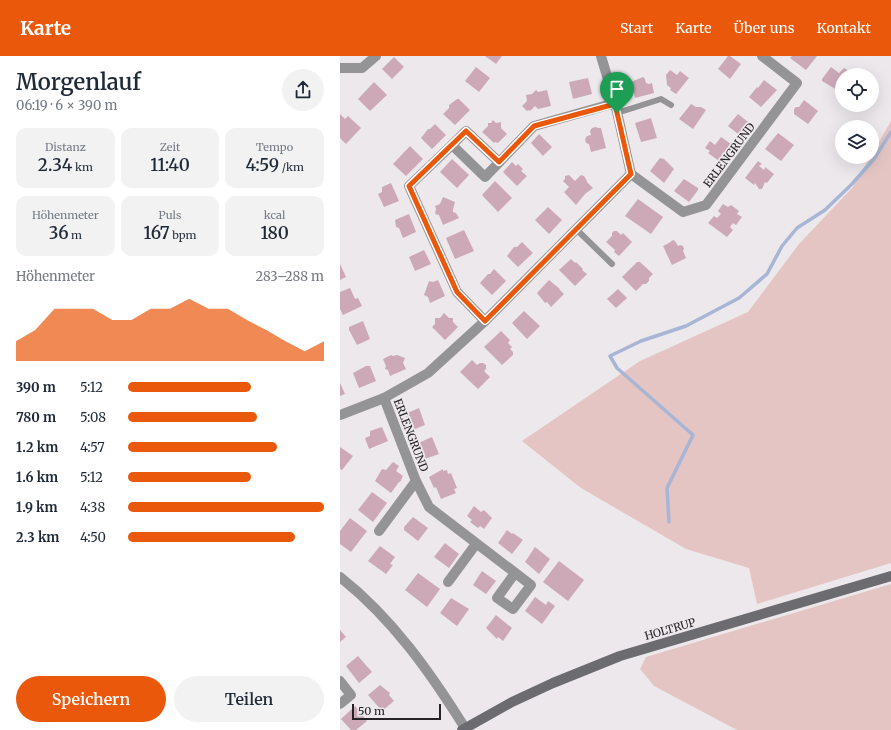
<!DOCTYPE html>
<html lang="de">
<meta charset="utf-8">
<style>
:root{--surface:#fff;--page:#f2f2f3;--text:#1f2937;--muted:#747a83;--accent:#ea580c}
body{margin:0;font-family:Merriweather,serif;background:var(--page);color:var(--text);height:100vh;display:flex;flex-direction:column;font-size:15px;white-space:nowrap}
*{box-sizing:border-box;margin:0}
p{font-size:13px;color:var(--muted)}
.icon{flex:none;width:22px;height:22px;fill:none;stroke:currentColor;stroke-width:2;stroke-linecap:round;stroke-linejoin:round}
.map{position:relative;flex:1;overflow:hidden}
.sheet{display:flex;flex-direction:column;background:var(--surface);width:340px}
.sheet>*{flex:none}
.tools{position:absolute;left:495px;top:12px;display:grid;gap:8px}
.tools a{display:grid;place-items:center;width:44px;height:44px;border-radius:50%;background:var(--surface);box-shadow:0 4px 16px #0002;font-size:20px}
.scale{position:absolute;left:12px;bottom:10px;width:89px;box-sizing:border-box;padding-left:4px;border:2px solid #252325;border-top:0;font-size:11px;line-height:14px;white-space:nowrap;color:#252325;-webkit-text-stroke:3px #ece8ec;paint-order:stroke}
.pin{position:absolute;display:grid;place-items:center;width:34px;height:34px;color:#fff;margin:-41px -17px;border-radius:50% 50% 50% 0;rotate:-45deg;box-shadow:0 0 4px #0007}
.pin .icon{rotate:45deg}
.round{display:grid;place-items:center;flex:none;width:42px;height:42px;border-radius:21px;background:var(--page)}
.head{display:flex;align-items:center;justify-content:space-between;height:68px;padding:0 16px}
h1{font-size:22px;font-weight:600;line-height:30px}
.stats{display:grid;grid-template-columns:repeat(3,1fr);gap:6px;height:68px;padding:4px 16px}
.stats div{display:grid;align-content:center;border-radius:10px;background:var(--page);text-align:center}
.stats b{font-size:17px;font-weight:600}
.stats small{font-size:11px;font-weight:400}
.stats p{font-size:11px}
.chart{height:112px;padding:8px 16px}
.chart p{display:flex;justify-content:space-between}
.chart svg{width:100%;height:72px;margin-top:4px;fill:var(--accent);opacity:.7}
.action{display:flex;gap:8px;margin-top:auto;padding:8px 16px}
.action a{flex:1;height:46px;border-radius:24px;background:var(--accent);color:#fff;font-size:16px;font-weight:600;line-height:46px;text-align:center}
.action a+a{background:var(--page);color:var(--text)}
ul{padding:0 16px;list-style:none;font-size:13px}
li{display:grid;grid-template-columns:64px 48px 1fr;align-items:center;height:30px}
li i{height:10px;border-radius:5px;background:var(--accent)}
header{display:flex;align-items:center;gap:24px;box-sizing:border-box;height:56px;padding:0 20px;background:var(--accent);color:#fff}
header strong{font-size:19px}
nav{display:flex;gap:22px;margin-inline-start:auto;font-size:14px}
main{display:flex;flex:1;min-height:0}
.map>svg:first-child{display:block}
.green{fill:#e4c5c4}
.lines{fill:none;stroke-linecap:round;stroke-linejoin:round}
.stream{stroke:#a8b5d5;stroke-width:3.5}
.building{fill:#cda9b8}
.service{stroke:#949496;stroke-width:6}
.minor{stroke:#949496;stroke-width:10}
.secondary{stroke:#6c6b6f;stroke-width:10}
.route-casing{stroke:#fff;stroke-width:8}
.route{stroke:#ea580c;stroke-width:5}
.labels{text-anchor:middle;stroke-width:3.5;stroke-linejoin:round;paint-order:stroke}
.street-label{font-size:11px;fill:#252325;stroke:#ece8ec}
</style>
<header>
<strong>Karte</strong>
<nav><a>Start</a><a>Karte</a><a>Über uns</a><a>Kontakt</a></nav>
</header>
<main>
<section class="sheet">
<div class="head"><div><h1>Morgenlauf</h1><p>06:19 · 6 × 390 m</p></div><a class="round"><svg class="icon" aria-label="share" viewBox="0 0 24 24"><path d="M12 15V3M7 8l5-5 5 5M5 13v7h14v-7"/></svg></a></div>
<div class="stats">
<div><p>Distanz</p><b>2.34<small> km</small></b></div>
<div><p>Zeit</p><b>11:40</b></div>
<div><p>Tempo</p><b>4:59<small> /km</small></b></div>
</div>
<div class="stats">
<div><p>Höhenmeter</p><b>36<small> m</small></b></div>
<div><p>Puls</p><b>167<small> bpm</small></b></div>
<div><p>kcal</p><b>180</b></div>
</div>
<div class="chart"><p><span>Höhenmeter</span>283–288 m</p>
<svg viewBox="0 0 160 44" preserveAspectRatio="none"><path d="M0 44V32L10 25L20 12L30 12L40 12L50 19L60 19L70 12L80 12L90 6L100 12L110 12L120 19L130 25L140 32L150 38L160 32V44z"/></svg>
</div>
<ul>
<li><b>390 m</b>5:12<i style="width:63%"></i></li>
<li><b>780 m</b>5:08<i style="width:66%"></i></li>
<li><b>1.2 km</b>4:57<i style="width:76%"></i></li>
<li><b>1.6 km</b>5:12<i style="width:63%"></i></li>
<li><b>1.9 km</b>4:38<i style="width:100%"></i></li>
<li><b>2.3 km</b>4:50<i style="width:85%"></i></li>
</ul>
<div class="action"><a>Speichern</a><a>Teilen</a></div>
</section>
<div class="map">
<svg width="551" height="674" viewBox="0 0 551 674">
<rect width="100%" height="100%" fill="#ece8ec"/>
<g class="green">
<polygon points="551,65 551,507 417,548 409,512 346,493 241,432 182,385 300,305 408,256 459,188 513,131 530,101 532,101 532,98"/>
<polygon points="551,528 551,674 397,674 314,630 300,613 306,601"/>
</g>
<g class="lines">
<polyline class="stream" points="329,466 327,432 353,379 277,312 270,300 301,285 346,270 399,242 427,218 442,190 457,172 485,154 512,128 534,103 551,76"/>
</g>
<g class="building">
<polygon points="145,0 162,0 156,8"/>
<polygon points="388,0 390,0 401,8 390,23 378,13"/>
<polygon points="452,0 477,0 466,14 450,2"/>
<polygon points="54,1 64,11 52,23 42,13"/>
<polygon points="136,11 150,22 139,36 125,25"/>
<polygon points="491,11 499,17 504,12 512,17 512,19 502,19 502,27 497,34 482,25 482,23"/>
<polygon points="330,14 337,19 340,15 349,22 336,38 330,34 331,32 327,29 326,19"/>
<polygon points="303,21 305,23 306,27 309,28 312,27 314,37 295,42 291,26"/>
<polygon points="248,22 252,38 233,43 229,26"/>
<polygon points="424,24 437,34 421,51 409,41 417,31 418,32"/>
<polygon points="34,26 47,39 30,55 18,43"/>
<polygon points="196,34 198,36 207,34 211,50 198,53 195,50 190,55 189,54 187,55 182,50 187,45 186,39 192,38"/>
<polygon points="117,43 119,43 130,54 115,69 103,58 109,52 109,49"/>
<polygon points="464,44 478,55 468,68 454,58 454,53 456,51 459,51"/>
<polygon points="351,48 356,51 361,51 366,54 353,73 339,63"/>
<polygon points="0,58 5,63 8,60 21,72 6,88 0,82"/>
<polygon points="398,58 412,69 403,82 388,70"/>
<polygon points="311,62 317,82 301,86 295,67"/>
<polygon points="153,64 156,67 161,66 161,72 167,78 158,87 155,86 154,87 142,76 148,70 148,67 151,67"/>
<polygon points="95,68 106,79 92,93 81,82 88,73 90,73"/>
<polygon points="256,71 258,72 261,72 266,92 251,96 249,88 246,87 245,83 247,80 251,79 250,75 252,72"/>
<polygon points="438,77 454,89 441,105 425,93"/>
<polygon points="199,78 212,91 203,100 191,87"/>
<polygon points="381,81 391,88 391,89 393,92 383,105 380,103 379,105 368,97 370,95 365,92 370,85 375,89"/>
<polygon points="70,90 83,103 66,120 53,108"/>
<polygon points="320,102 324,103 334,113 324,127 310,115"/>
<polygon points="112,103 129,119 117,132 100,116"/>
<polygon points="418,105 422,108 419,110 424,114 425,111 434,118 427,127 425,126 422,133 419,133 415,127 414,129 405,122"/>
<polygon points="172,106 176,110 178,108 183,113 181,115 187,120 177,130 163,116"/>
<polygon points="229,119 235,125 241,119 244,120 246,123 247,126 253,132 245,138 236,149 224,136 229,131 223,125 225,123 225,120"/>
<polygon points="344,123 358,132 358,134 349,146 334,135"/>
<polygon points="155,125 172,142 158,156 142,139"/>
<polygon points="51,127 59,145 44,151 38,138 42,136 42,131"/>
<polygon points="103,141 115,146 113,154 113,156 116,157 119,162 103,169 99,159 95,158 96,153 95,150 100,148"/>
<polygon points="298,143 323,161 311,178 285,160"/>
<polygon points="383,148 388,151 391,149 399,155 397,158 402,161 396,169 393,167 390,171 393,174 387,181 368,167 374,160 377,162 381,158 378,155"/>
<polygon points="208,151 222,164 209,178 195,164"/>
<polygon points="69,158 76,176 63,182 59,172 56,171 55,164"/>
<polygon points="124,174 134,195 115,203 106,182"/>
<polygon points="274,175 277,175 281,179 283,177 292,186 279,200 274,196 275,194 266,186 272,180 272,177"/>
<polygon points="333,184 335,185 338,190 340,189 343,190 344,193 343,195 346,202 332,209 323,190 329,187"/>
<polygon points="182,186 193,197 178,211 167,200 174,191 177,191"/>
<polygon points="84,194 91,208 75,215 69,201"/>
<polygon points="231,203 235,207 236,206 243,213 242,214 247,218 235,230 219,214"/>
<polygon points="297,206 300,206 313,218 309,222 309,225 306,228 303,228 296,235 282,221"/>
<polygon points="0,208 6,221 0,224"/>
<polygon points="154,213 166,225 152,239 140,227 148,218 150,218"/>
<polygon points="98,224 105,240 90,247 88,241 84,239 89,225 93,226"/>
<polygon points="209,224 220,233 219,233 224,238 211,251 207,246 205,247 197,237"/>
<polygon points="10,232 15,243 18,242 22,250 3,259 0,253 0,236"/>
<polygon points="278,233 287,242 276,252 267,243"/>
<polygon points="184,255 200,270 187,283 172,267"/>
<polygon points="104,257 109,262 113,262 113,266 118,271 105,284 92,271 95,268 95,262 100,262"/>
<polygon points="23,265 30,283 17,289 9,274 9,271"/>
<polygon points="161,275 170,284 168,287 172,291 170,293 173,296 173,299 162,309 144,291"/>
<polygon points="51,299 53,300 57,299 65,302 63,307 66,313 50,320 48,314 45,313 46,310 43,303"/>
<polygon points="132,304 137,309 140,307 143,307 146,309 146,313 144,315 150,321 138,333 120,316"/>
<polygon points="26,310 30,310 36,325 19,332 13,317"/>
<polygon points="0,327 5,338 0,340"/>
<polygon points="79,352 85,369 70,375 65,358"/>
<polygon points="42,371 48,385 29,393 25,382 30,380 30,375"/>
<polygon points="92,381 99,398 82,404 76,388"/>
<polygon points="0,391 13,400 2,414 0,413"/>
<polygon points="53,406 59,410 56,415 63,420 60,426 59,426 51,437 35,425 42,413 46,414"/>
<polygon points="103,413 103,415 107,414 108,418 111,417 117,432 114,433 116,437 101,443 96,431 94,432 89,421"/>
<polygon points="32,436 47,447 33,466 18,454"/>
<polygon points="134,450 141,456 144,454 152,462 144,473 140,470 138,472 130,466 132,464 127,460"/>
<polygon points="73,461 88,472 78,485 64,474 64,471"/>
<polygon points="10,462 27,475 11,496 0,488 0,475"/>
<polygon points="167,474 172,478 173,477 183,484 172,498 158,487"/>
<polygon points="105,487 119,498 109,512 94,501"/>
<polygon points="40,490 55,501 50,508 53,509 46,518 28,505"/>
<polygon points="195,491 210,503 199,518 185,506"/>
<polygon points="219,505 244,524 228,545 203,526"/>
<polygon points="142,515 156,525 146,538 133,529"/>
<polygon points="78,517 100,533 87,551 65,534"/>
<polygon points="195,541 206,549 208,545 215,550 202,568 185,555"/>
<polygon points="111,542 129,553 117,570 100,557"/>
<polygon points="156,559 172,572 163,585 158,581 157,583 146,572"/>
<polygon points="0,574 6,581 0,586"/>
<polygon points="18,600 32,616 19,627 6,610"/>
<polygon points="40,629 50,637 49,639 54,645 42,655 28,639"/>
<polygon points="15,650 27,665 16,674 11,674 1,663"/>
</g>
<g class="lines">
<g class="service">
<polyline points="277,57 321,43 331,49"/>
<polyline points="236,173 272,208"/>
</g>
<g class="minor">
<polyline points="0,12 22,12 36,0"/>
<polyline points="112,89 126,75 159,106"/>
<polyline points="291,118 343,156 366,149 457,27 422,0"/>
<polyline points="145,265 117,236 69,130 112,89 145,121 194,70 275,47"/>
<polyline points="44,342 76,425 89,451 191,529 173,553 157,542 175,517"/>
<polyline points="0,359 44,342 88,317 145,265 291,118 275,47 261,0"/>
<polyline points="39,475 76,425"/>
<path d="M0,521C52,562 90,616 125,672"/>
<polyline points="108,526 136,488"/>
<polyline points="0,625 11,639 0,648"/>
</g>
<polyline class="secondary" points="122,674 172,646 213,627 280,600 551,520"/>
</g>
<g class="lines">
<defs>
<polygon id="route" points="275,48 291,118 145,265 117,236 69,130 126,75 159,106 194,70"/>
</defs>
<use href="#route" class="route-casing"/>
<use href="#route" class="route"/>
</g>
<g class="labels">
<g class="street-label">
<text transform="translate(389 99) rotate(-53)" y="4">ERLENGRUND</text>
<text transform="translate(71 379) rotate(69)" y="4">ERLENGRUND</text>
<text transform="translate(330 573) rotate(-16)" y="4">HOLTRUP</text>
</g>
</g>
</svg>
<div class="tools">
<a><svg class="icon" aria-label="locate" viewBox="0 0 24 24"><circle cx="12" cy="12" r="6"/><path d="M12 2v4M12 18v4M2 12h4M18 12h4"/></svg></a>
<a><svg class="icon" aria-label="layers" viewBox="0 0 24 24"><path d="M12 4l9 5-9 5-9-5zM3 14l9 5 9-5"/></svg></a>
</div>
<div class="scale">50 m</div>
<div class="pin" style="left:277px;top:57px;background:#1e9e55"><svg class="icon" aria-label="arrive" viewBox="0 0 24 24"><path d="M6 21V4h12l-3 4 3 4H6"/></svg></div>
</div>
</main>
